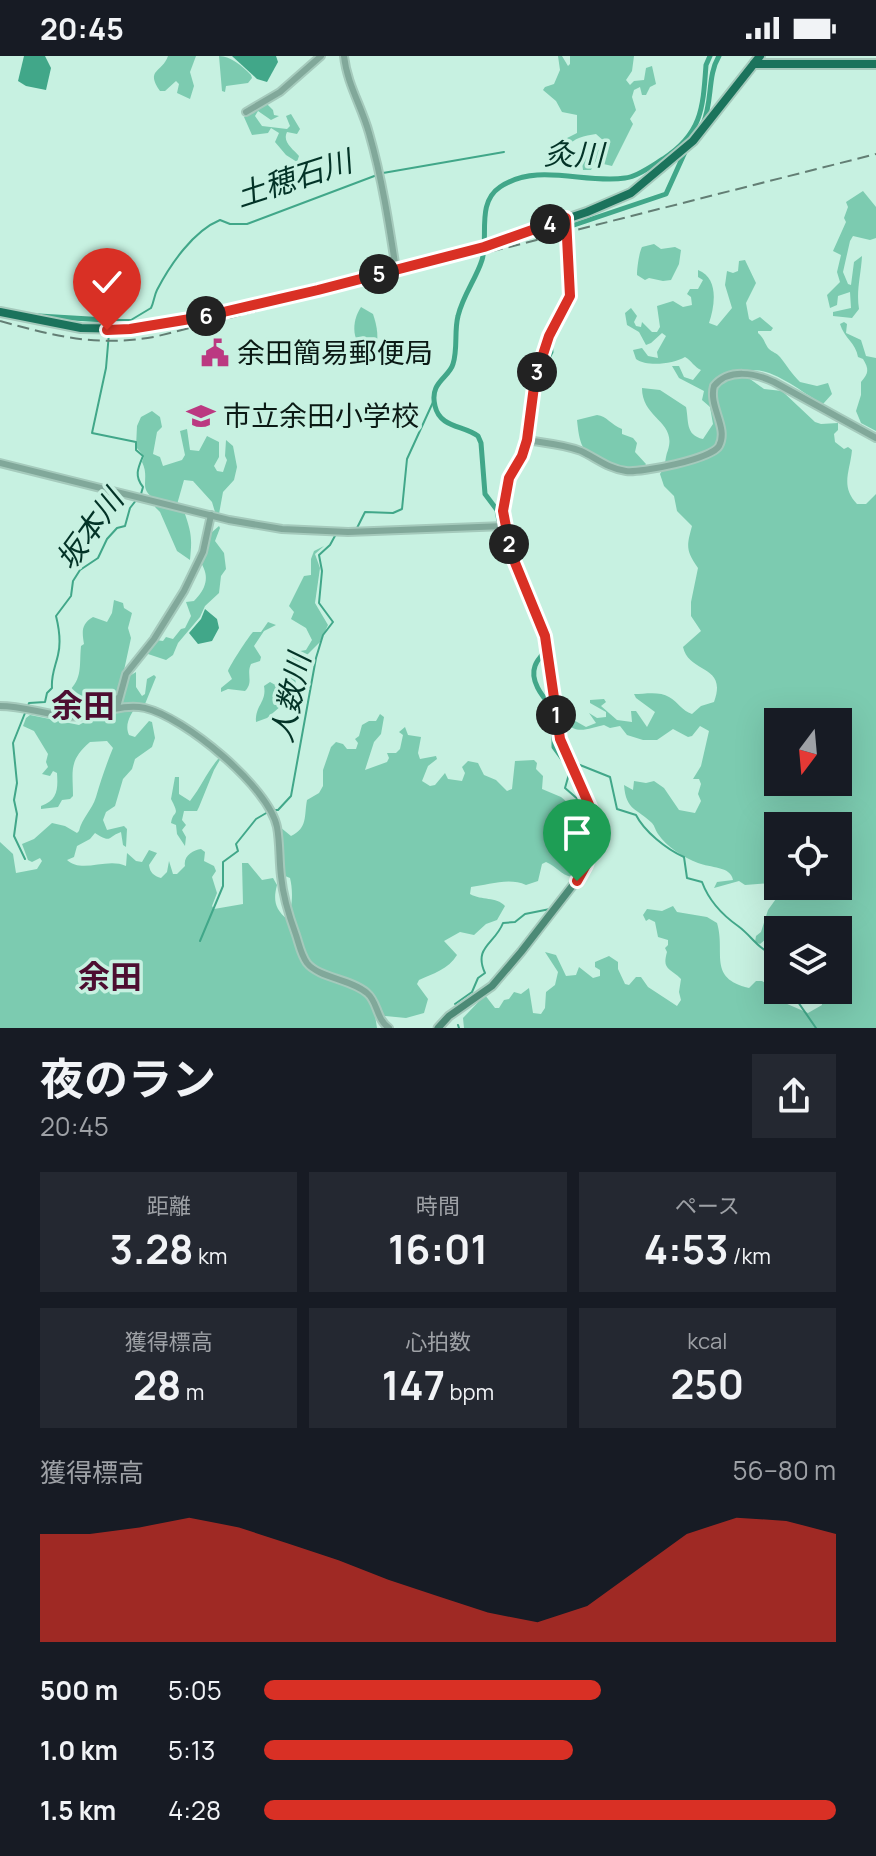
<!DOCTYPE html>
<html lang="ja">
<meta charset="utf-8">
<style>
:root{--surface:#171b24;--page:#242831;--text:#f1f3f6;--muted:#9ea1a6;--accent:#d93025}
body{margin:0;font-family:Manrope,"Noto Sans JP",sans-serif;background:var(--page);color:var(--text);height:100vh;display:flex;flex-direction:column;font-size:30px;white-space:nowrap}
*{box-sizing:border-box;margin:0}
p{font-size:26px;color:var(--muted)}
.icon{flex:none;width:44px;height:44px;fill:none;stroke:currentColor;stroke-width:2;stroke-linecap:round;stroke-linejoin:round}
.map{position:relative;height:972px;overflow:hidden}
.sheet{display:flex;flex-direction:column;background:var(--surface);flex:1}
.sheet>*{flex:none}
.needle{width:52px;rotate:196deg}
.controls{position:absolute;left:764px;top:652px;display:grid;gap:16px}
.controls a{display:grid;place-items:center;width:88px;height:88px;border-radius:0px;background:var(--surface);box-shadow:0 8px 32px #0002;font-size:40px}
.pin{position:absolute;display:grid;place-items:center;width:68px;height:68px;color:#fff;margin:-82px -34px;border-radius:50% 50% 50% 0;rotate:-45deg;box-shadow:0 0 8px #0007}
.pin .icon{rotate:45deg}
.km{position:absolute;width:40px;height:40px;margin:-20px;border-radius:50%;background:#222;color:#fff;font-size:22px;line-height:40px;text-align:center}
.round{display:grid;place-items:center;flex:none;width:84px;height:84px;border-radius:0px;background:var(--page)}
.overview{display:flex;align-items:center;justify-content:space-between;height:136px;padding:0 40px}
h1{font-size:44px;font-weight:700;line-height:60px}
.stats{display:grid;grid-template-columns:repeat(3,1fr);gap:12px;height:136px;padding:8px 40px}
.stats div{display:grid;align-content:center;border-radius:0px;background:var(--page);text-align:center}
.stats b{font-size:40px;font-weight:700}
.stats small{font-size:22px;font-weight:400}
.stats p{font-size:22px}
.chart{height:224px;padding:16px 40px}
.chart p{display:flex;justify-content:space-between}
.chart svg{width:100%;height:144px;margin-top:8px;fill:var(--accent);opacity:.7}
ul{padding:0 40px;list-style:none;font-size:26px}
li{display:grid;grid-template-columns:128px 96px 1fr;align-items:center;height:60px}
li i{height:20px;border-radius:10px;background:var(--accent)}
.status{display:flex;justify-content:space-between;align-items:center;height:56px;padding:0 40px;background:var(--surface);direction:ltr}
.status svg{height:22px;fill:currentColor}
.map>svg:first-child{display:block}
.green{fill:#7ccbb0;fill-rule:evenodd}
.water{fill:#41a789}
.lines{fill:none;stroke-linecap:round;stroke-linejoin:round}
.stream{stroke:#41a789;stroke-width:2}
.river{stroke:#41a789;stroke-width:5}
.tertiary-casing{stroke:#a5cabc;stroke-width:10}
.secondary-casing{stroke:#a5cabc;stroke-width:11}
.primary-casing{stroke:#a5cabc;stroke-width:12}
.tertiary{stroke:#81a89a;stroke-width:6}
.secondary{stroke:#4c8a76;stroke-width:7}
.primary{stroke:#1b735c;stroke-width:8}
.rail{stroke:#637e74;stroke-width:2;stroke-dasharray:12 6;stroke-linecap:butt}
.route-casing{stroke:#fff;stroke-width:16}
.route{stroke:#d93025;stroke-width:10}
.labels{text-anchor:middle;stroke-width:7;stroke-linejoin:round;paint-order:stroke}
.poi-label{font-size:28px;fill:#0b1a15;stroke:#c7f1e1;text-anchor:start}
.water-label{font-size:30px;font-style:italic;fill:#033327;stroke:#c7f1e1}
.quarter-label{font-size:32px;font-weight:bold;fill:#4d0e31;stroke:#c7f1e1}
</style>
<div class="status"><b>20:45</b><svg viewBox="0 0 49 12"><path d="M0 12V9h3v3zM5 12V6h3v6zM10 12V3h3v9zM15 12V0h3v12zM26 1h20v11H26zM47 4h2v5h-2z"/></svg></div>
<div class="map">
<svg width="876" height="972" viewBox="0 0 876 972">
<rect width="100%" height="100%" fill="#c7f1e1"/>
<g class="green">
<path d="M168,0H196L190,16L194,30L190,43L177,37L179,28L176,25L165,35H160C145,13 162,17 168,0Z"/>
<path d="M219,0C231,0 242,10 251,19L252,22L248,27L226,30L225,36L222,35Z"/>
<path d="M558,0H562L568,10L570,8V0H634L632,15L626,24L630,29L634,25L644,24L646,12L652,10L656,28L650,31L646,39H642L640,31L634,34L632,41L636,54L630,63L633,68L612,110L595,106L591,114H583L581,98L583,95L594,97V86L595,93L604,95L605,86L596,78C584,80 574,81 567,92L572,97L568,100L565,97L567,82L577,77V59L562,56L556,45L543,34L545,31L554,28L560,14Z"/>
<path d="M267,48L273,54L274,59L279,60L271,64L258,55L255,60L262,70L287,73L290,70L286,60L291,58L300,73L297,78L287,76C282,86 293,93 299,100L297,106L286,99L275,86L279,77L271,72L268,77L252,79L244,61Z"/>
<path d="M863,135L876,151V182L870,184L853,180L850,185L843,216L848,228L851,229L854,206L862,200C861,219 856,235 859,253L852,262L833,260V256L851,252L850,236L838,240L837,249L830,252L827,239L840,226L837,216L841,199L833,195L846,166L844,162L848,151L846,146Z"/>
<path d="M654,188L661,193L675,191L681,194L679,208L671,224L663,225L649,222L645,224L637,219C637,212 639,197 642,191Z"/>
<path d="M745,204L756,227L746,247L749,263L752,265L760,261L773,272L771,275H758V277C765,283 764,287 769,293C772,296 777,297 780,301C787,310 792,318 800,326L817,330L828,327L832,338L823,348C804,338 770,309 749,315L750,323L764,333L782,335L815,366L821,368L838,367V374L834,378L835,386L844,393L848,391L852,394C850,416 840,430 857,448H866L876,438V972H464L463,962L485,939L495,952H499L504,944L509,943L514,936L521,938L529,932L533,957L541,958L545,952L546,936L555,929L558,916L545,896L556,899L566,920L576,919L579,911L593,922L600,920V914L595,911V906L609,900L618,906V913L625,928L629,929L636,921H641L648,931L677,950L681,944L679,936L681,923C669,911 662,914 667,896L665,892L668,889V884L658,881L655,866L649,863L646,865L643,859L647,853L662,855L673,850L677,856L707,861L717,867C726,897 707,922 749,932L756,925H762L767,928L766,943L769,947L778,944L808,957L822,949L820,934H838L840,907L838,874H778V890L766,883L760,888L755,886L756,880L761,876L768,854L778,840L770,827L745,829L739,825L714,832L717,826L733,824C731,810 710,812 698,807C684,802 666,790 658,778C655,774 655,770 652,767C637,752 626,755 624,729L633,734L634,725L646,727L654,725L664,732L679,754L695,757L701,745L698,738L701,728L699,723H693L701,710L709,675L700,670L692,680L688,681L673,673L657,684H643L627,679L620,670L610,672L604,669C590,672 576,679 567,667L570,662L586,671L596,667L589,657L597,662L606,661V656L590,647V644L604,643L606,646L601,650L617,664L632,666L631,655H636L647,671L655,656L636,642L634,638C645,638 660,635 669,641C678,646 682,655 692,658L701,650L714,646C728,608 689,618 683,591L701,575L691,560V546L698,512C685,494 687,489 692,470L677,455L674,440L664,430L660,418C667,409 664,404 668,394C677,365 642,363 642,332L660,334L686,351C689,365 685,379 703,383L713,368L710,351L702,344L704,335L679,322L672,310H679L684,321L693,324L701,314C694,311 692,305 685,301C673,308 647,311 636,303L633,294L642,292L648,300L658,302L657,296L666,280L662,277L651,287L646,289L639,276L627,269L625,257L631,252L637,260L634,266L636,270L641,271L642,266L652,276H657L660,271L657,250L673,245L683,251L692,249L691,241L687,238L690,233H698L703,224L698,221V214C719,222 715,249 709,267L717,270L732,252L725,229L727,215L733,217L738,215L739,205ZM778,666H838V726H778ZM778,770H838V830H778Z"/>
<path d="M361,251L373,258C377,270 380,284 374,295L369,296C351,288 351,266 361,251Z"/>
<path d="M844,266L847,268L846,277L861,284L866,300L876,302V375L861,367L856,355L861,339V326C869,317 869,313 863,303L858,301C856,287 844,282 840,268Z"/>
<path d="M152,355L160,361L162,371L157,376L153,398L160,401L163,410L182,404L185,399L180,375L187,373L190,394L199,395L207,380L219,386V401L214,410L217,415L223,416L227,404L225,400L226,384L233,390L237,411L234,424L223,436L219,458L215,456L212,446L193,425L184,424L176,452L184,455C192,478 192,483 190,504L177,495L160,456L155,451L157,444C136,433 151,424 142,406L144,400L136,391L137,370L141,361Z"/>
<path d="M597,359C607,360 611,369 622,373V378L633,382L637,387L635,396L646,408L644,411C627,413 592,408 583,391C579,384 578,373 577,364Z"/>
<path d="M219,470L220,472L215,485L224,497L226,513L221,520L219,537L205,550L200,561L178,587L173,599L166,604L148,598V596L156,584L163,585L166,581L173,583L181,573L185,572L191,560L186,546L194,545C206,533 210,521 201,507L211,477Z"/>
<path d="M324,490L315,498L320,512L315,547L328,569L320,586L299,607L295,619L296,630L288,644L267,662L256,666C255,649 267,646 264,630L270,626L279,631L286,621L287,610L293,605L292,600L295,596L306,594L312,584L306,572L291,563L294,556L289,550L304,520L311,519V503L314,495Z"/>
<path d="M114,544L123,547L124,552L132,557L128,572L131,582L123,619L128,621L136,616V631L142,640L145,638L147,623L154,619L156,621L145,648L137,649C131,658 124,668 129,679L135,681L149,665L152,666L155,682L152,691L135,703L132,713L123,723L115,750L106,756L103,764L107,774L124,770L127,773L126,791L123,789L121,776C107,781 112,788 95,777L90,783L77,790L74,801L67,804C82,818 107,801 126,810L127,797L136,805L142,806L149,794L157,797L149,809C150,817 154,820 161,822L167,816L169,805L173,818H177L185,810C183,800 193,794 201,793L205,796L204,805L214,810L216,815L212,821L217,837L212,850L214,853L243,848L242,807H248L262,824L273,822L277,829C273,844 275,853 287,863C293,852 293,834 290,822L285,820L282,812L284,797L280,771L291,780C308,772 304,760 307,744L319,737L323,730V714L331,691L336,686L343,688L347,693H356L358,687L355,683L359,680L362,669L369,665H376L380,658L384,661L381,678L374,686L365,714L387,706L389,702L387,697H396L400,693L403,679L399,676L405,671L408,679L421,681L418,697L420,703L436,700L437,703L428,710L422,725L430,730L435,729L445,717L448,723L462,725L465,717L462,711L468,705L478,707L484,719L496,724L507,735L512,733L515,705L534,704L537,707L536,713L543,720L542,733L561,741L580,757L586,756L585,762L575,779V815L572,821C561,819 556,810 546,806L542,808L538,825L526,829C509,821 488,829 471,831L470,838C482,845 496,840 505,850L497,864L486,868L474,879L460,876L444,885L457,899C449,913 432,918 419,924L417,928L428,943L424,957L406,962L375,959L377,972H0V786L13,798L16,817L37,813L42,805L40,802L32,806L28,804L22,788L34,783L52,767L65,770L77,777L79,775C82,762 92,754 96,741C101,724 106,709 113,692L107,685L90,686C68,705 73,715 73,740L70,743L62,744L58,751L41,753V750C58,744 58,733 57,717L53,715L50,720L42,718L48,711L46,706L48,698L34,675L23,670L26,662L30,659L79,669L88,664L84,658L71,655L68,636C83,622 79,610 81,590L84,588C82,576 81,568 93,561L107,566L112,557Z"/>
<path d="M268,566L276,569L264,575L254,590L261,601L260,605L251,608C246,618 254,626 245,635L228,633L221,636V632L232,623L228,615C230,609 249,580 253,576H261Z"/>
<path d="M221,702L214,714L199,751L197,755H184L182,764L186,769L182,774L186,781L185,790L177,778L176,769L171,767C173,753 181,762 171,743L175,721H179V738L190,745C201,731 207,716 218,703Z"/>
</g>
<g class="water">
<polygon points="24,0 45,0 51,12 46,34 26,30 18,25"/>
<polygon points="232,0 276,0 278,6 267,26 257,23"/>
<polygon points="205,553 217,563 219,572 212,585 198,588 189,577 201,563"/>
</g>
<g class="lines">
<g class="stream">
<polyline points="383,117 504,96"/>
<path d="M107,270L106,264H131L151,252C154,246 154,240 157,234C170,209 193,175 220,164L230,168H247L377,119"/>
<path d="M109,277L106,312L92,377L136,386V394L143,400C138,412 134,420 143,431L141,438"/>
<polyline points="352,473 357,472 365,456 393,457 402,453 407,403 434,344"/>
<polyline points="568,707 565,706 569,718 565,732 588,752"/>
<path d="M575,707L610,721L617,753L636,759C644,775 666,793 684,801L687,822L702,826C709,845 721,858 738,870C753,881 757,893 778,901"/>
<polyline points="274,754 278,754 291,740 316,602 323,579 333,566 319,547 322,515 319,499 330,489 336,478"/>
<path d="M25,803L14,780L17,758L14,744L17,727L13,687L29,647L45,646L47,637L52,632C51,619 55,612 58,599C61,587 59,572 56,560L71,540L73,525L80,514L98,502L107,483L117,472L125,470L130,452L137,443"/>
<polyline points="578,816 576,783 589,758"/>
<polyline points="200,885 223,830 223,806 238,795 236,788 256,763 268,756"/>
<polyline points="798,934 798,946 816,972"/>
<path d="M455,948L472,936L478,922L485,917C473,891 495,888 503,867L515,866L525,858L550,853"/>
<polyline points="458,969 459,972"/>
</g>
<g class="river">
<path d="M703,68C713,44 707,20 719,0"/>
<polyline points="571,170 666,138 685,96"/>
<polyline points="39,260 106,264"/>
<polyline points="548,276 561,254"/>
<polyline points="545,307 551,296 550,287"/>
<path d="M499,465L497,454L485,438L481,387L478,380C463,369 440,372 435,350C429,326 449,322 453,308C458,293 454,275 458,260C463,239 476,223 482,204C489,181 476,147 500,131C537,106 584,128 625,122C637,121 653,109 663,103C702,78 703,52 706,9L710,0"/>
<path d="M500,475C506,489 505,496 513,509"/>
<polyline points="519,522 521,534 530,549"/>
<path d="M545,593C543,600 537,603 535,610C529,626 545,643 553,653"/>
<polyline points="554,663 554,691 565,706"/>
</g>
<defs>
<g id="tertiary">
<path d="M344,0C347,28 362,51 369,77C382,122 389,168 396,214"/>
<polyline points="246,56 280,36 321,0"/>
<path d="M527,384C544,387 564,388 581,395C596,402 609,413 626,415C641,417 712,403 719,390C729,372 708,350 714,330C729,312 755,317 774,326L876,382"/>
<polyline points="0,407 229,464 282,473 348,476 505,470"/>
<path d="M0,650C28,650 57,663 85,660C104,657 125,647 145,652C184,661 269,731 277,771C280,787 279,804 281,820C283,840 289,860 296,879C299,888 301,899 307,907C319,922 351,923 367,937C378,946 376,963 389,972"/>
<polyline points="117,651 126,618 154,583 184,535 203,496 211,459"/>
<polyline points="102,657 101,651 104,646 119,642"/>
</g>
<polyline id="secondary" points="438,972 449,960 492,930 521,896 580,820 594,781 595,767 590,748 560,683 544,575 511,497 504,460 507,429 527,384 535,323 549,280 566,251 570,240 566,162"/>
<g id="primary">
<polyline points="754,8 876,8"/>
<polyline points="0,256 81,272 130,273 211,259 484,191 587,156 631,137 693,85 760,0"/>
</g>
</defs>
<use href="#tertiary" class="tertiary-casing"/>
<use href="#secondary" class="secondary-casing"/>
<use href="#primary" class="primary-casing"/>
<use href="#tertiary" class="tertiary"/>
<use href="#secondary" class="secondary"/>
<use href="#primary" class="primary"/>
<path class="rail" d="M0,265C55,280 96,291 154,281L876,98"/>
</g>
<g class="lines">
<defs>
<polyline id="route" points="107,274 130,273 202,261 318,234 484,191 566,162 570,240 549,280 535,323 527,384 522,400 509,422 503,455 511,497 545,580 560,683 594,760 593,788 586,809 577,825"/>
</defs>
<use href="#route" class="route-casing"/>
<use href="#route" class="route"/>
</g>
<defs>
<symbol id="civic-bare" viewBox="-9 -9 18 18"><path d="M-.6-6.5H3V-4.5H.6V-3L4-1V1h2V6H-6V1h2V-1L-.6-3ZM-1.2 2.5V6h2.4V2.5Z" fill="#bb3981" stroke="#c7f1e1" stroke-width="2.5" paint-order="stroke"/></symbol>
<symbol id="school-bare" viewBox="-9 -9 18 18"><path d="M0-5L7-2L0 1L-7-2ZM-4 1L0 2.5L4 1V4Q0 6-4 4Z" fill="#bb3981" stroke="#c7f1e1" stroke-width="2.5" paint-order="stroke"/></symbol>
</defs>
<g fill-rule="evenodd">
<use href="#civic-bare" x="195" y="277" width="40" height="40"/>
<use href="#school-bare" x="181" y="340" width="40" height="40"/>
</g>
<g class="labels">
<g class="poi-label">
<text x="237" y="307">余田簡易郵便局</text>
<text x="223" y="370">市立余田小学校</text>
</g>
<g class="water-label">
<text transform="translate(574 99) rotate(1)" y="10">灸川</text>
<text transform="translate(294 123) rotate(-18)" y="10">土穂石川</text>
<text transform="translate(90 474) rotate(-54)" y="10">坂本川</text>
<text transform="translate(291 642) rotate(-78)" y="10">人数川</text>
</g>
<g class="quarter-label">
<text x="83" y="661">余田</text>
<text x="110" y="932">余田</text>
</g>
</g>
</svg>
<div class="controls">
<a><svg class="needle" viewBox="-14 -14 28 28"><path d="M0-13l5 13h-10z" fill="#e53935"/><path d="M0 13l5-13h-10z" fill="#9ea1a6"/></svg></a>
<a><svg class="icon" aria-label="locate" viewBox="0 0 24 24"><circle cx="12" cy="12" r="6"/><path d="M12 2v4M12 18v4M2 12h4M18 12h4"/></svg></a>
<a><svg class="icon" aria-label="layers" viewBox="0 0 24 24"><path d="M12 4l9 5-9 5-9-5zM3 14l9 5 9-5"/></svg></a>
</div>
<div class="pin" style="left:577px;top:825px;background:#1e9e55"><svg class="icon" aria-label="arrive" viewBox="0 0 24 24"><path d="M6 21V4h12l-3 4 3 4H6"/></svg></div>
<div class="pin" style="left:107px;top:274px;background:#d93025"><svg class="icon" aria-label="check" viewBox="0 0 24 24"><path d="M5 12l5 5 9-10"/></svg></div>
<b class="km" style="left:556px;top:659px">1</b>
<b class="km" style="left:509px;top:488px">2</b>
<b class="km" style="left:537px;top:316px">3</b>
<b class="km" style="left:550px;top:168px">4</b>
<b class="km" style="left:379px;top:218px">5</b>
<b class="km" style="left:206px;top:260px">6</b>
</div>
<section class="sheet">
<div class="overview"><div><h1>夜のラン</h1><p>20:45</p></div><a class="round"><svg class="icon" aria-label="share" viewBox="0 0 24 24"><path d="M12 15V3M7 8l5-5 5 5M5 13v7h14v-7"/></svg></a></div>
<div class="stats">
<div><p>距離</p><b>3.28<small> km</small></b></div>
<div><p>時間</p><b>16:01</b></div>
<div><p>ペース</p><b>4:53<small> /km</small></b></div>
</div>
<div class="stats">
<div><p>獲得標高</p><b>28<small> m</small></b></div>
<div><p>心拍数</p><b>147<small> bpm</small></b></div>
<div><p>kcal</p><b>250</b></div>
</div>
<div class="chart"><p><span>獲得標高</span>56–80 m</p>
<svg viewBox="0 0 160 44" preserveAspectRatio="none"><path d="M0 44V11L10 11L20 9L30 6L40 9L50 14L60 19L70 25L80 30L90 35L100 38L110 33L120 22L130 11L140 6L150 7L160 11V44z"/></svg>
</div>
<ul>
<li><b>500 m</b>5:05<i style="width:59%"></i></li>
<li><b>1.0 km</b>5:13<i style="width:54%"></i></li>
<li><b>1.5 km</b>4:28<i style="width:100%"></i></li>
</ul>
</section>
